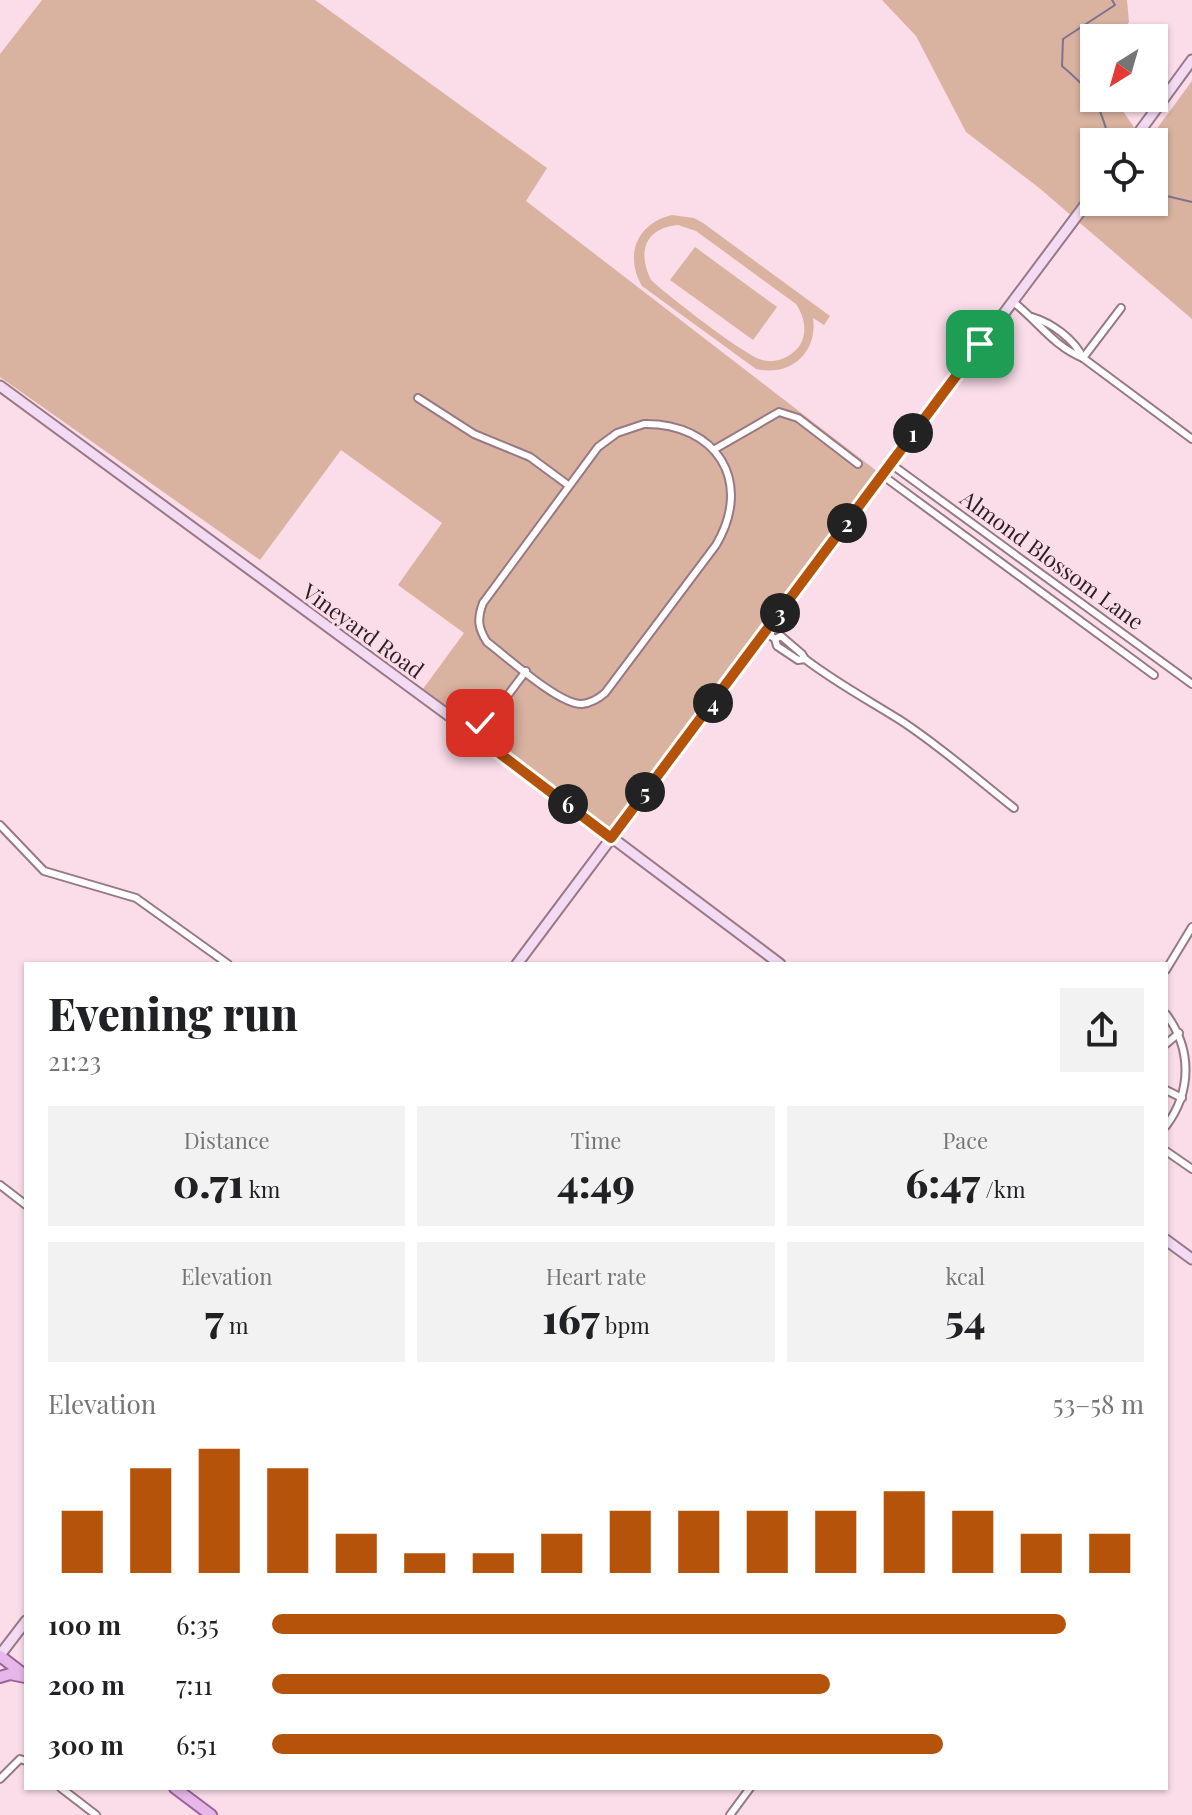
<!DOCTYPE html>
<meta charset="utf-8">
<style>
:root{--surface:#fff;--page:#f2f2f2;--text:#202124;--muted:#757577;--accent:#b45309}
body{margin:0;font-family:"Playfair Display",serif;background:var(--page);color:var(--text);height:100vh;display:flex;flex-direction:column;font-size:30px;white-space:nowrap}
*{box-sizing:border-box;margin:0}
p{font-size:26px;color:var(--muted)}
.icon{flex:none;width:44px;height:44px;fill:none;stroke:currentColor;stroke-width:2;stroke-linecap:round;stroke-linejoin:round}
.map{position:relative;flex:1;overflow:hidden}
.sheet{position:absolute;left:24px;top:962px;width:1144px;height:828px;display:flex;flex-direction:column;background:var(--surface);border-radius:0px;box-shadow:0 2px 6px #0004}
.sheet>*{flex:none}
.needle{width:52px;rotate:217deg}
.fabs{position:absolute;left:1080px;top:24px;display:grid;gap:16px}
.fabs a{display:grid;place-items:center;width:88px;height:88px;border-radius:0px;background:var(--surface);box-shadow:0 2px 6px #0004;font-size:40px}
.pin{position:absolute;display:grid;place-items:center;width:68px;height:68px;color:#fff;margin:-34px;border-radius:16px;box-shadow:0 4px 12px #0006}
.km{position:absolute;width:40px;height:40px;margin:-20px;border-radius:50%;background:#222;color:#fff;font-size:22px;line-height:40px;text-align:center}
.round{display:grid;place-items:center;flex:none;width:84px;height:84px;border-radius:0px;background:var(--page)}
.overview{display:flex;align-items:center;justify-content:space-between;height:136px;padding:0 24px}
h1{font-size:44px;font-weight:800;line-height:60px}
.metrics{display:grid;grid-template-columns:repeat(3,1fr);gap:12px;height:136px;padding:8px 24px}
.metrics div{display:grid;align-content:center;border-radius:0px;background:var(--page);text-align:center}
.metrics b{font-size:40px;font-weight:800}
.metrics small{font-size:22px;font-weight:400}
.metrics p{font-size:22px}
.chart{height:224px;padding:16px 24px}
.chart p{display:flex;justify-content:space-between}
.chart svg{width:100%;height:144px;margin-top:8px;stroke:var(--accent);stroke-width:6}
ul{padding:0 24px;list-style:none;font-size:26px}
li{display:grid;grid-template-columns:128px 96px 1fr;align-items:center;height:60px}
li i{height:20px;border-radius:10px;background:var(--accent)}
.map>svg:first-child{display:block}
.green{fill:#d9b2a0;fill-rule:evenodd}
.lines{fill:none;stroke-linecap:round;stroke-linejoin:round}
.stream{stroke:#7e728d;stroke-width:2}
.street-casing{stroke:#997885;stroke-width:10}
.secondary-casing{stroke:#997885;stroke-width:13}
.primary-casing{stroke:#9a6299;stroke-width:14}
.street{stroke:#fff;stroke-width:6}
.secondary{stroke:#f2dbf3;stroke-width:9}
.primary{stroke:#e6b7e8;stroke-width:10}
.route-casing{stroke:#fff;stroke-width:16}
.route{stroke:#b45309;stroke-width:10}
.labels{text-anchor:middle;stroke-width:6;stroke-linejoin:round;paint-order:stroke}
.street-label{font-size:22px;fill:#2b1e23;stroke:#fbdde9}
</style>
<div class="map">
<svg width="1192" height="1815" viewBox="0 0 1192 1815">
<rect width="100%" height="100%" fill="#fbdde9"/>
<g class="green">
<polygon points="42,0 315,0 547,168 526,201 882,475 616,832 423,689 464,633 398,585 442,523 341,450 260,560 0,377 0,54"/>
<polygon points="882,0 1127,0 1129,22 1118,38 1094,38 1094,98 1114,98 1144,142 1094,142 1094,202 1154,202 1154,142 1147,142 1192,81 1192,319 1038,187 966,132 916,36"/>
<path d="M672,215L694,218L703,223L830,316L824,325L813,318C818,353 790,377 756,369L642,286C624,255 637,223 672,215ZM678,225L696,231L796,304C804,316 808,331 800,345C792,357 776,364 762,360C744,355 667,295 651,280C637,252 645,228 678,225Z"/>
<polygon points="695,247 777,307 753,340 670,280"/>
</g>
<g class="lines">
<g class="stream">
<path d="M1110,142C1099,102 1094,93 1062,66L1063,39L1115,5L1112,0"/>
<polyline points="1154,193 1192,202"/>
</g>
<defs>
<g id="street">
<path d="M1012,301C1037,320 1053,346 1083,358L1192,439"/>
<path d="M1032,317C1052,323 1074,339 1083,358"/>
<polyline points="1083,358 1121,308"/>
<polyline points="418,398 474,434 530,457 568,485"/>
<path d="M644,424C716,423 754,481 716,545L605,693C598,699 591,703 582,704C559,705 507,657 487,642C478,628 477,619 483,603L598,447L617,433Z"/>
<polyline points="715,449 779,412 798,418 858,464"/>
<polyline points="891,464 1192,684"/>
<polyline points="882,475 1154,675"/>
<polyline points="766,632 775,639 777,646 798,660 805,659 802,654 781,636 775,639"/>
<path d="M805,659C835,682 868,700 900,720C940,746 976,778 1014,808"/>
<polyline points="482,730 480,723 487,714 496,711"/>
<polyline points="478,737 482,730 490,730 497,721 496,711 526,671"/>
<polyline points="0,825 44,871 136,898 228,964"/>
<polyline points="1166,970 1192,927"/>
<path d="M1166,1014C1192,1049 1192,1091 1166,1126"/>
<polyline points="1166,1044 1179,1033"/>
<polyline points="1166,1090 1182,1098"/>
<polyline points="1166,1151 1192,1169"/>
<polyline points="0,1185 26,1205"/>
<polyline points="0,1779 20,1759 26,1761"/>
<polyline points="61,1788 96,1815"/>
<polyline points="730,1815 750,1788"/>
</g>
<g id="secondary">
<polyline points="1132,142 1192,60"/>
<polyline points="0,386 478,737 780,964"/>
<polyline points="517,964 1094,193"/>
<polyline points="1166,1240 1192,1259"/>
<polyline points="0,1655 26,1621"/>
</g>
<g id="primary">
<polyline points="0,1656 26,1676"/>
<polyline points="0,1677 10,1674 25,1677"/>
<polyline points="175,1788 211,1815"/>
</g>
</defs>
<use href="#street" class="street-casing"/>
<use href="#secondary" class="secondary-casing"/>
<use href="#primary" class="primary-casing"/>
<use href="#street" class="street"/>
<use href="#secondary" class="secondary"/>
<use href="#primary" class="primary"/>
</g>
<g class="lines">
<defs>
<polyline id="route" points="480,723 482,730 478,737 611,838 980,344"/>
</defs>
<use href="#route" class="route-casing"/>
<use href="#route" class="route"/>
</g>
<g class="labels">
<g class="street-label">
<text transform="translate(1052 560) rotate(36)" y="8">Almond Blossom Lane</text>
<text transform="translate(363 631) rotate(36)" y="8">Vineyard Road</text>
</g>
</g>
</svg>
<div class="fabs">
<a><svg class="needle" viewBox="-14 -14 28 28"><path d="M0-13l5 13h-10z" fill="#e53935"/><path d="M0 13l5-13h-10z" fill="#757577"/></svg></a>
<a><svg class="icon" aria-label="locate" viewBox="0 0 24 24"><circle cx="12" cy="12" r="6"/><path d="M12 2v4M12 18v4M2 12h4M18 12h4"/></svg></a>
</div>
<div class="pin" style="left:980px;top:344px;background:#1e9e55"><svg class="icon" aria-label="arrive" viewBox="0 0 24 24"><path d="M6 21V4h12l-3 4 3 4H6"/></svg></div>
<div class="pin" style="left:480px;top:723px;background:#d93025"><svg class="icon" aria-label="check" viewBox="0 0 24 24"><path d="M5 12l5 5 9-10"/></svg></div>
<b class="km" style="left:913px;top:433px">1</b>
<b class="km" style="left:847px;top:523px">2</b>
<b class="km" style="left:780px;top:613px">3</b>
<b class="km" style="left:713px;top:703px">4</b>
<b class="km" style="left:645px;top:792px">5</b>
<b class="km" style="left:568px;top:804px">6</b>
<section class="sheet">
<div class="overview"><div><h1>Evening run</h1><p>21:23</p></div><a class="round"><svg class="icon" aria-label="share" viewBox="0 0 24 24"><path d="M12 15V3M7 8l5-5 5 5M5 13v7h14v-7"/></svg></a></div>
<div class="metrics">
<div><p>Distance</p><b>0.71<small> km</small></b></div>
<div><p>Time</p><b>4:49</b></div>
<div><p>Pace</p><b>6:47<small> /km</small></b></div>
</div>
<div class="metrics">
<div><p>Elevation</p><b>7<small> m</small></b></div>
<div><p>Heart rate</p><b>167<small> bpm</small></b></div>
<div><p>kcal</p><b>54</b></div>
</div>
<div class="chart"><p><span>Elevation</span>53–58 m</p>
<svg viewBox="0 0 160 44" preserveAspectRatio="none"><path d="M5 44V25M15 44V12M25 44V6M35 44V12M45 44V32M55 44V38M65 44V38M75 44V32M85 44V25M95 44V25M105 44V25M115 44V25M125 44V19M135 44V25M145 44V32M155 44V32"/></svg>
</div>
<ul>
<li><b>100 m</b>6:35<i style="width:91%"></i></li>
<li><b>200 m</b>7:11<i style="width:64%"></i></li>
<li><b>300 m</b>6:51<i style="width:77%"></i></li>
</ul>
</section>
</div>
